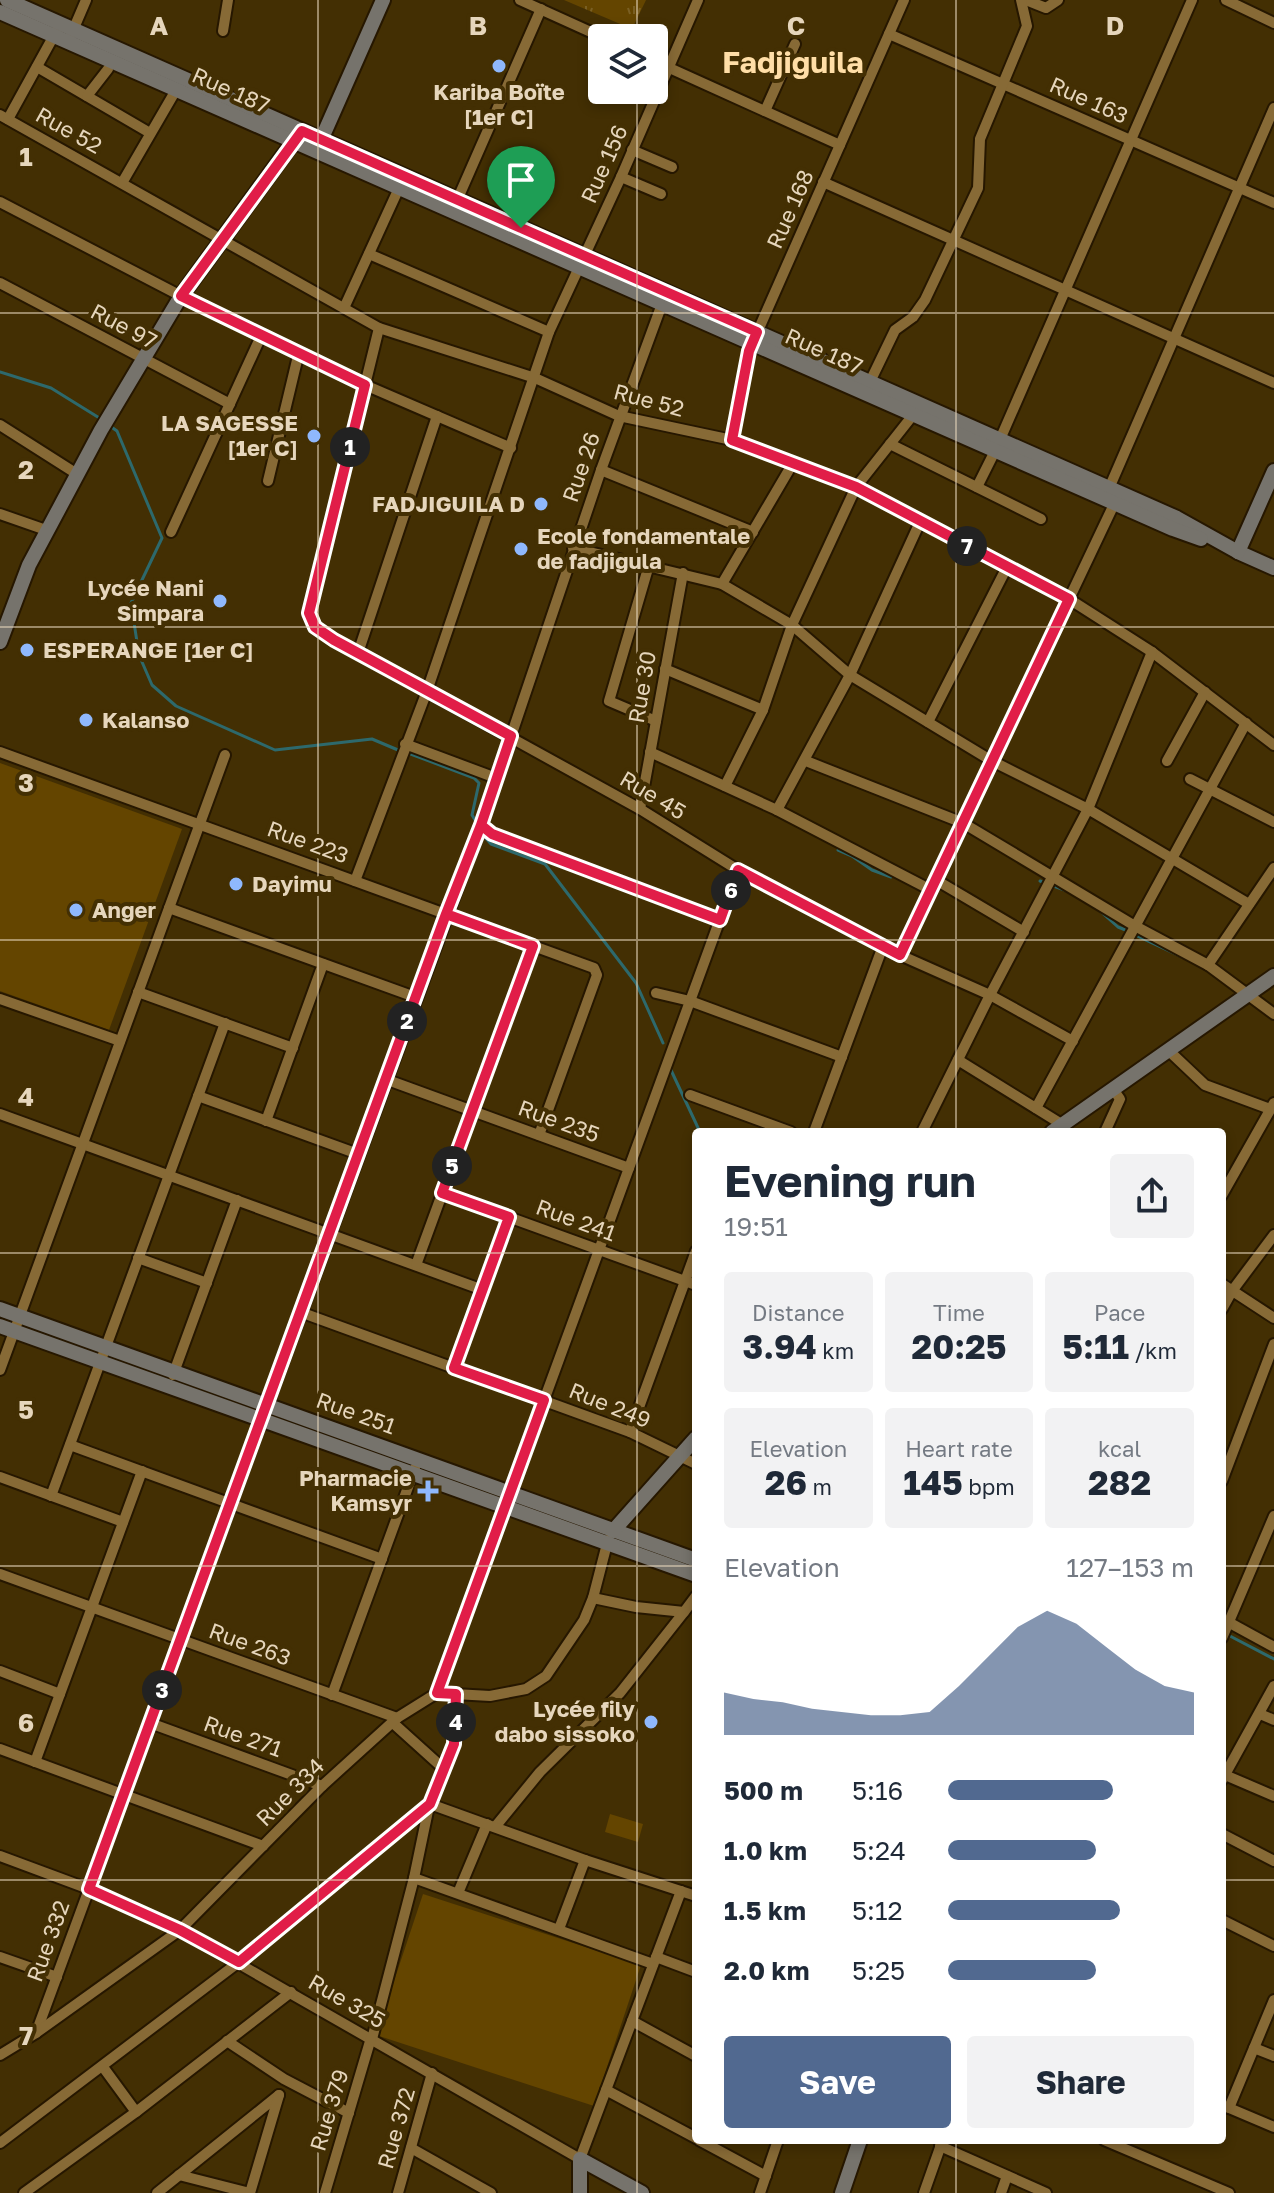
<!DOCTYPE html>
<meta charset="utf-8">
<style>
:root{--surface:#fff;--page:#f2f2f3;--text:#1f2937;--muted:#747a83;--accent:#516990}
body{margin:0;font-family:"Golos Text",sans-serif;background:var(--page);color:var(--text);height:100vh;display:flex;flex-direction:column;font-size:30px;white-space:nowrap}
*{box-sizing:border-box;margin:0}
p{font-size:26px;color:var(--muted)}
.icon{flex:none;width:44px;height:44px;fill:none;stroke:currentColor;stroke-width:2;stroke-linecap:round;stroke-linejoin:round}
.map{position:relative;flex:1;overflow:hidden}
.panel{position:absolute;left:692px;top:1128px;width:534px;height:1016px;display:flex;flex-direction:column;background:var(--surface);border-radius:8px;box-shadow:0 4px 12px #0003}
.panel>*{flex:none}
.controls{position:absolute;left:588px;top:24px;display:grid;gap:16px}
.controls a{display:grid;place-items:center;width:80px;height:80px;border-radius:8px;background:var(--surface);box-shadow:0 4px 12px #0003;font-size:40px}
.pin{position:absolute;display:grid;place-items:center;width:68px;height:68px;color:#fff;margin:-82px -34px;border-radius:50% 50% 50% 0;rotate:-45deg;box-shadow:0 0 8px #0007}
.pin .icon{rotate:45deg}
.km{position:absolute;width:40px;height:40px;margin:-20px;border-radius:50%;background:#222;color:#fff;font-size:22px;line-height:40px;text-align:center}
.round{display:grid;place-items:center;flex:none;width:84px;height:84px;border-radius:8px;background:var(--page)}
.headline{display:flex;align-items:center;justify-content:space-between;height:136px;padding:0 32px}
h1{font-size:44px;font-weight:700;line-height:60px}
.stats{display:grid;grid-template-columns:repeat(3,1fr);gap:12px;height:136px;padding:8px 32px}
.stats div{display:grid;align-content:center;border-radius:8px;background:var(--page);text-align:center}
.stats b{font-size:34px;font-weight:700}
.stats small{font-size:22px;font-weight:400}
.stats p{font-size:22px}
.chart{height:224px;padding:16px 32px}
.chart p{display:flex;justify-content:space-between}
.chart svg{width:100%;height:144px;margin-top:8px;fill:var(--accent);opacity:.7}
.cta{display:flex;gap:16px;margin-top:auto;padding:16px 32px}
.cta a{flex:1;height:92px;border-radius:8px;background:var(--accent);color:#fff;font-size:32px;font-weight:700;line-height:92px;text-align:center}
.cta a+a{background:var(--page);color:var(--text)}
ul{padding:0 32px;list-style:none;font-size:26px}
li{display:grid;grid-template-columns:128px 96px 1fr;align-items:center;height:60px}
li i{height:20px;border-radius:10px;background:var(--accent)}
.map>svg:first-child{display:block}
.park{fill:url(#park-tufts)}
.pitch{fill:#644500}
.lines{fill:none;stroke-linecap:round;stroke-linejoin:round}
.stream{stroke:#2d696c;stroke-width:3}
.street-casing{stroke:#261700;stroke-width:14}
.secondary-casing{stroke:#261700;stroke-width:18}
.street{stroke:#876a36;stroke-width:10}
.secondary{stroke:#76736c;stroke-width:14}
.route-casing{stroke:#fff;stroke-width:16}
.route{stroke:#e11d48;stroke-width:10}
.grid{fill:none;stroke:#e6d6bc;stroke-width:2;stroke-opacity:0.55}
.poi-dot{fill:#8fb8fd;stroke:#432f03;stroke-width:3}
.labels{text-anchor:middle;stroke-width:8;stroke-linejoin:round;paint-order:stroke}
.street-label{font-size:22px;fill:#e6d6bc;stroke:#432f03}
.poi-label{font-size:22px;font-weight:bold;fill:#e6d6bc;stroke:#432f03;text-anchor:end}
.district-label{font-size:30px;font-weight:bold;fill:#ffdea7;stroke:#432f03}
.grid-label{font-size:26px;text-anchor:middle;font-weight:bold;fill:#e6d6bc;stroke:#432f03;stroke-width:8;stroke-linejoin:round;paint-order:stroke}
</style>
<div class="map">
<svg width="1274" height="2193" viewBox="0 0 1274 2193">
<defs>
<pattern id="park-tufts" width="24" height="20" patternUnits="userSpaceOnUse" patternTransform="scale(2)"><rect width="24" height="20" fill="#644500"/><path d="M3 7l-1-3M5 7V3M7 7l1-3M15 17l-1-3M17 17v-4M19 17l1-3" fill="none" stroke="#7a5f23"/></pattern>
</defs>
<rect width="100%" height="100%" fill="#432f03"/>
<polygon class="park" points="564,0 646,0 632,29"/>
<g class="pitch">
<polygon points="0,763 182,829 109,1030 0,991"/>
<polygon points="610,1814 643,1824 638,1842 605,1832"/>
<polygon points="423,1894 641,1965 594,2106 376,2035"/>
</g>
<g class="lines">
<g class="stream">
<polyline points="0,372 51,388 101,419"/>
<polyline points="110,426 117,431 162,538 131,603 139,655 152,685 176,706 275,750 372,739 398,750"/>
<polyline points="408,753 474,778 479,783 472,815 475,820"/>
<polyline points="482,834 491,844 545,864 636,983 663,1043"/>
<polyline points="838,850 852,856 872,870 891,877"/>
<polyline points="1040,881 1070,892"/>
<polyline points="1099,910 1118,927 1128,931"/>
<polyline points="1135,935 1182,957"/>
<polyline points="670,1068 700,1132"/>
<polyline points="1228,1635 1274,1659"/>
</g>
<defs>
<g id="street">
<polyline points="520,0 604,38"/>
<polyline points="1026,0 1046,8 1058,0"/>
<polyline points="1226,0 1274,23"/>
<polyline points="223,31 228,0"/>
<polyline points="889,34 1274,203"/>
<polyline points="71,35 86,0"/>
<polyline points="654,61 840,145"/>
<polyline points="37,67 150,133"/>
<polyline points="87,96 108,69"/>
<polyline points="765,111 795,44"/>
<polyline points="0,115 379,328 535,378 619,416 732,440 856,487 1069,599 1152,652 1274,745"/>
<polyline points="8,119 57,30"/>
<polyline points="632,150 672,167"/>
<polyline points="621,177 661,194"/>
<polyline points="823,182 1274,383"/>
<polyline points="122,183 176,90"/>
<polyline points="0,202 181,296 365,385 511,448"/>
<polyline points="455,205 541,9"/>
<polyline points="369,254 549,332"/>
<polyline points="0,283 230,404"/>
<polyline points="344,308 399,188"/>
<polyline points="379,328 309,613 315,627 334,640 640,809 738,870 900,955 990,995 1073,1041"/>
<polyline points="867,388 895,330 913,317 925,300 978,188 980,139 1027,26 1021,0"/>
<polyline points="0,425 77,474"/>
<polyline points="732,440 749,351 904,0"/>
<polyline points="890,444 1041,519"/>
<polyline points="601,470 753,532"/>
<polyline points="268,481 299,352"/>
<polyline points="977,487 995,451 1192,0"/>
<polyline points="1107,493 1274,108"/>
<polyline points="0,514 46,530"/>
<polyline points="171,532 262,334"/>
<polyline points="573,548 722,584 792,625 850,675 992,761 1088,809 1249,904"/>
<polyline points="649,565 609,701 656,721"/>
<polyline points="722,584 793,463"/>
<polyline points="358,653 437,416"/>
<polyline points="665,669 763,710"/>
<polyline points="928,722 1007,567"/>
<polyline points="405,744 496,778"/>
<polyline points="0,752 594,968 597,975 539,1135"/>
<polyline points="650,752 777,810 931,890"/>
<polyline points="806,761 963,823 1135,926 1208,965 1274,1014"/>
<polyline points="1167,761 1205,692"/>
<polyline points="1190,779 1274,822"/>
<polyline points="725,786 763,710 792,625 856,487 913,415"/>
<polyline points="640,809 683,573"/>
<polyline points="777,810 850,675 920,522"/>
<polyline points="481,825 492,834 720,920"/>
<polyline points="936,880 1024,932"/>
<polyline points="355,881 427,691 549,332 621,177 698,0"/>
<polyline points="169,908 415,997"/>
<polyline points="900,955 1117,498"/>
<polyline points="1208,965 1274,868"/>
<polyline points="138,992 293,1048"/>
<polyline points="656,993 690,1001 842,1057"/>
<polyline points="0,999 120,1041"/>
<polyline points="1168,1050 1205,1085 1270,1109"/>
<polyline points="958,1060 1063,1125"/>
<polyline points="385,1079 629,1168"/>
<polyline points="690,1095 791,1132"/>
<polyline points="198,1096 358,1154"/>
<polyline points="1036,1108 1246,723"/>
<polyline points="0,1114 483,1290"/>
<polyline points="266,1121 323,964"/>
<polyline points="814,1132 883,946"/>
<polyline points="922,1132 990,995 1088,809 1152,652"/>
<polyline points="1105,1132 1120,1099 1113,1089"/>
<polyline points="442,1193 696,1285"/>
<polyline points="1222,1195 1274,1103"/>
<polyline points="138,1258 207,1283"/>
<polyline points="416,1265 533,946"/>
<polyline points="1222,1284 1274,1318"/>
<polyline points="1222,1309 1232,1291 1274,1235"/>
<polyline points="300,1312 630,1432 696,1464"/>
<polyline points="454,1368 509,1217"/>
<polyline points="0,1370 225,755"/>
<polyline points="173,1375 237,1200"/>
<polyline points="630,1432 696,1251"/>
<polyline points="70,1445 382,1559"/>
<polyline points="0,1477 123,1522"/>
<polyline points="1222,1481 1274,1344"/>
<polyline points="51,1496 225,1023"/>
<polyline points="0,1574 397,1718"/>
<polyline points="593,1598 636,1607 684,1612 696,1596"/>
<polyline points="1230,1623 1274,1647"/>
<polyline points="1222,1638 1274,1516"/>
<polyline points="0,1671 60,1694"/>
<polyline points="437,1693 738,870"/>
<polyline points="437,1693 490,1696 526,1689 546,1676 584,1620 593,1598 608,1540"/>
<polyline points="332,1695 415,1468"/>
<polyline points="1260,1714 1274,1720"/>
<polyline points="150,1723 322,1786"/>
<polyline points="393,1723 444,1769"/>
<polyline points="0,1749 263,1846"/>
<polyline points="35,1762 142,1471"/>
<polyline points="1225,1775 1274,1796"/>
<polyline points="1222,1780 1274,1686"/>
<polyline points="495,1827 540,1772 620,1693 684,1612"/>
<polyline points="1222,1834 1274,1861"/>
<polyline points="0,1856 89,1889 180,1930 580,2159 681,1891"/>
<polyline points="414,1878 653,1964"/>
<polyline points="458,1893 487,1824"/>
<polyline points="1222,1920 1274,1946"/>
<polyline points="559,1929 585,1860"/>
<polyline points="0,1957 57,1977"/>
<polyline points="656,1957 696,1972"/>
<polyline points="632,2021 696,2056"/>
<polyline points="36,2033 481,825 601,470 662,304"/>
<polyline points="372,2039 414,1878 429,1806 454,1744 456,1694"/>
<polyline points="227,2041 284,2079 349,2113"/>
<polyline points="1254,2048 1274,2056"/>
<polyline points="0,2055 36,2033 180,1930 322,1786 397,1718 437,1693"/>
<polyline points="103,2067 136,2112"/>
<polyline points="606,2090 696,2138"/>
<polyline points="1222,2105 1274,2127"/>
<polyline points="1229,2108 1274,2000"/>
<polyline points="699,2140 766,2176"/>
<polyline points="1104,2140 1229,2193"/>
<polyline points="0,2143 239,1962 430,1804 585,1860 696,1896"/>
<polyline points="940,2146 1046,2193"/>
<polyline points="411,2148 491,2193"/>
<polyline points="179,2175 250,2193"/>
<polyline points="24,2193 136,2112 291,1992"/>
<polyline points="157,2193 279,2095"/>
<polyline points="250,2193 279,2095"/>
<polyline points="325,2193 371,2038"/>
<polyline points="398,2193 432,2073"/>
<polyline points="760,2193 778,2140"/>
<polyline points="924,2193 942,2142"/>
<polyline points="1001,2193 1007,2176"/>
</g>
<g id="secondary">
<polyline points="7,0 1177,518 1238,552 1274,568"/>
<polyline points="0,12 1173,529 1201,539"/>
<polyline points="318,147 383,0"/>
<polyline points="1238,552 1274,471"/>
<polyline points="0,642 29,565 101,430 181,296 299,134"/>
<polyline points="1052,1132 1274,976"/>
<polyline points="0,1309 696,1560"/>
<polyline points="0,1326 696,1575"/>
<polyline points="613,1531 696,1438"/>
<polyline points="580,2193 580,2159 642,2193"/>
<polyline points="842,2193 860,2140"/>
</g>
</defs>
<use href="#street" class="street-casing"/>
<use href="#secondary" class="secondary-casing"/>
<use href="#street" class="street"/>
<use href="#secondary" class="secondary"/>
</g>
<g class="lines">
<defs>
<polyline id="route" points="521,228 302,131 181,296 365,385 309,613 315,627 334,640 511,736 481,825 446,914 89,1889 180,1930 239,1962 430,1804 454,1744 456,1694 437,1693 544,1400 454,1368 509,1217 442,1193 533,946 446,914 481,825 492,834 720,920 738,870 900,955 1069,599 856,487 732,440 749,351 757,332 521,228"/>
</defs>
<use href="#route" class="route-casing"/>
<use href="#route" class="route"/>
</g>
<path class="grid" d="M318,0V2193M637,0V38M956,0V1132M637,90V2193M0,313H1274M0,627H1274M0,940H1274M0,1253H696M1222,1253H1274M0,1566H696M1222,1566H1274M0,1880H696M1222,1880H1274M956,2140V2193"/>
<g class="poi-dot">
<circle cx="499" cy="66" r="8"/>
<circle cx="314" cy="436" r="8"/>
<circle cx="541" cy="504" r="8"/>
<circle cx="521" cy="549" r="8"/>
<circle cx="220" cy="601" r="8"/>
<circle cx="27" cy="650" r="8"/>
<circle cx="86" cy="720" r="8"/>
<circle cx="236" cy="884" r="8"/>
<circle cx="76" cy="910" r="8"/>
<path d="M424 1479h8v8h8v8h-8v8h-8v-8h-8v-8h8z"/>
<circle cx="651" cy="1722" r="8"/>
</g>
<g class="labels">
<g class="street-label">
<text transform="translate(231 90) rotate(24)" y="8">Rue 187</text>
<text transform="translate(1089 100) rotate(24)" y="8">Rue 163</text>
<text transform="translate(69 130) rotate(29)" y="8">Rue 52</text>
<text transform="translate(604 164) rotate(-66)" y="8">Rue 156</text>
<text transform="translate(790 209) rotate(-66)" y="8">Rue 168</text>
<text transform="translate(124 326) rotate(28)" y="8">Rue 97</text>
<text transform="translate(824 351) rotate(24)" y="8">Rue 187</text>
<text transform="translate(649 400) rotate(15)" y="8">Rue 52</text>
<text transform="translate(581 467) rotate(-71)" y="8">Rue 26</text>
<text transform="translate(642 687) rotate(-80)" y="8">Rue 30</text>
<text transform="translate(653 795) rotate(31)" y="8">Rue 45</text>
<text transform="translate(308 842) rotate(20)" y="8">Rue 223</text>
<text transform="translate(559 1121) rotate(20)" y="8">Rue 235</text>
<text transform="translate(576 1220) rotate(20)" y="8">Rue 241</text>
<text transform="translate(610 1405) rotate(22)" y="8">Rue 249</text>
<text transform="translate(356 1413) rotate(20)" y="8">Rue 251</text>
<text transform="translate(250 1644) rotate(20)" y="8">Rue 263</text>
<text transform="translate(243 1736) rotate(20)" y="8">Rue 271</text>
<text transform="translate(290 1792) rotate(-45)" y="8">Rue 334</text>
<text transform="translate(48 1941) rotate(-70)" y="8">Rue 332</text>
<text transform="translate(347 2001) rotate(30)" y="8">Rue 325</text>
<text transform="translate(329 2110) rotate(-73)" y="8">Rue 379</text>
<text transform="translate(396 2128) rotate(-74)" y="8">Rue 372</text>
</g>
<g class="poi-label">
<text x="499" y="100" text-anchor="middle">Kariba Boïte<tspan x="499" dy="25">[1er C]</tspan></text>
<text x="298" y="431">LA SAGESSE<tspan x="298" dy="25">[1er C]</tspan></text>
<text x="525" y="512">FADJIGUILA D</text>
<text x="537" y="544" text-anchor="start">Ecole fondamentale<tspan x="537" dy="25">de fadjigula</tspan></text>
<text x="204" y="596">Lycée Nani<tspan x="204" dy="25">Simpara</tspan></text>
<text x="43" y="658" text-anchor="start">ESPERANGE [1er C]</text>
<text x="102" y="728" text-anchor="start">Kalanso</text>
<text x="252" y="892" text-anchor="start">Dayimu</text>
<text x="92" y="918" text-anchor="start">Anger</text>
<text x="412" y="1486">Pharmacie<tspan x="412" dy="25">Kamsyr</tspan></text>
<text x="635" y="1717">Lycée fily<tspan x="635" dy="25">dabo sissoko</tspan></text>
</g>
<g class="district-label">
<text x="793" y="73">Fadjiguila</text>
</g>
</g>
<g class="grid-label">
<text x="159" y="35">A</text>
<text x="478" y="35">B</text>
<text x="796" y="35">C</text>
<text x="1115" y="35">D</text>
<text x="26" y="166">1</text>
<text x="26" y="479">2</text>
<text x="26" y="792">3</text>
<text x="26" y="1106">4</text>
<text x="26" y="1419">5</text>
<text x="26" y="1732">6</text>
<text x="26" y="2045">7</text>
</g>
</svg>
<div class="controls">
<a><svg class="icon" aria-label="layers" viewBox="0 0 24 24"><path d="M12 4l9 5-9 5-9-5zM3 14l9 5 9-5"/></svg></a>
</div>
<div class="pin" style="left:521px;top:228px;background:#1e9e55"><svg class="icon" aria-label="arrive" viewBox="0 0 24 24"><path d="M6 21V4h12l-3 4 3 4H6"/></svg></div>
<b class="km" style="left:350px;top:447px">1</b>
<b class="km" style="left:407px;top:1021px">2</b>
<b class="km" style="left:162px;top:1690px">3</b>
<b class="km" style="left:456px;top:1722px">4</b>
<b class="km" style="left:452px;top:1166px">5</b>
<b class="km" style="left:731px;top:890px">6</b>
<b class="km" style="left:967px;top:546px">7</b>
<section class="panel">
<div class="headline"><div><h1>Evening run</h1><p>19:51</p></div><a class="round"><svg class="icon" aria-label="share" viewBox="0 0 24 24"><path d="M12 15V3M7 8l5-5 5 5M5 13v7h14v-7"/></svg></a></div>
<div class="stats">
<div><p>Distance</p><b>3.94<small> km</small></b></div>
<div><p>Time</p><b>20:25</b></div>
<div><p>Pace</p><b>5:11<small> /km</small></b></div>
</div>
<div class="stats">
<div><p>Elevation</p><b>26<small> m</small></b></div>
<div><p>Heart rate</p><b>145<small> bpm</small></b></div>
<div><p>kcal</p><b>282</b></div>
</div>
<div class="chart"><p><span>Elevation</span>127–153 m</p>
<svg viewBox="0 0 160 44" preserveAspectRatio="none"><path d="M0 44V31L10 33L20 34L30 36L40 37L50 38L60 38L70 37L80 29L90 20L100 11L110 6L120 10L130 17L140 24L150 29L160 31V44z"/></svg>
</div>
<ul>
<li><b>500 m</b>5:16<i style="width:67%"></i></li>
<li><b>1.0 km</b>5:24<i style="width:60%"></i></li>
<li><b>1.5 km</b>5:12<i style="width:70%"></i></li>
<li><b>2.0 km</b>5:25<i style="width:60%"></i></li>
</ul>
<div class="cta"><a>Save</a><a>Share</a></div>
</section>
</div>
